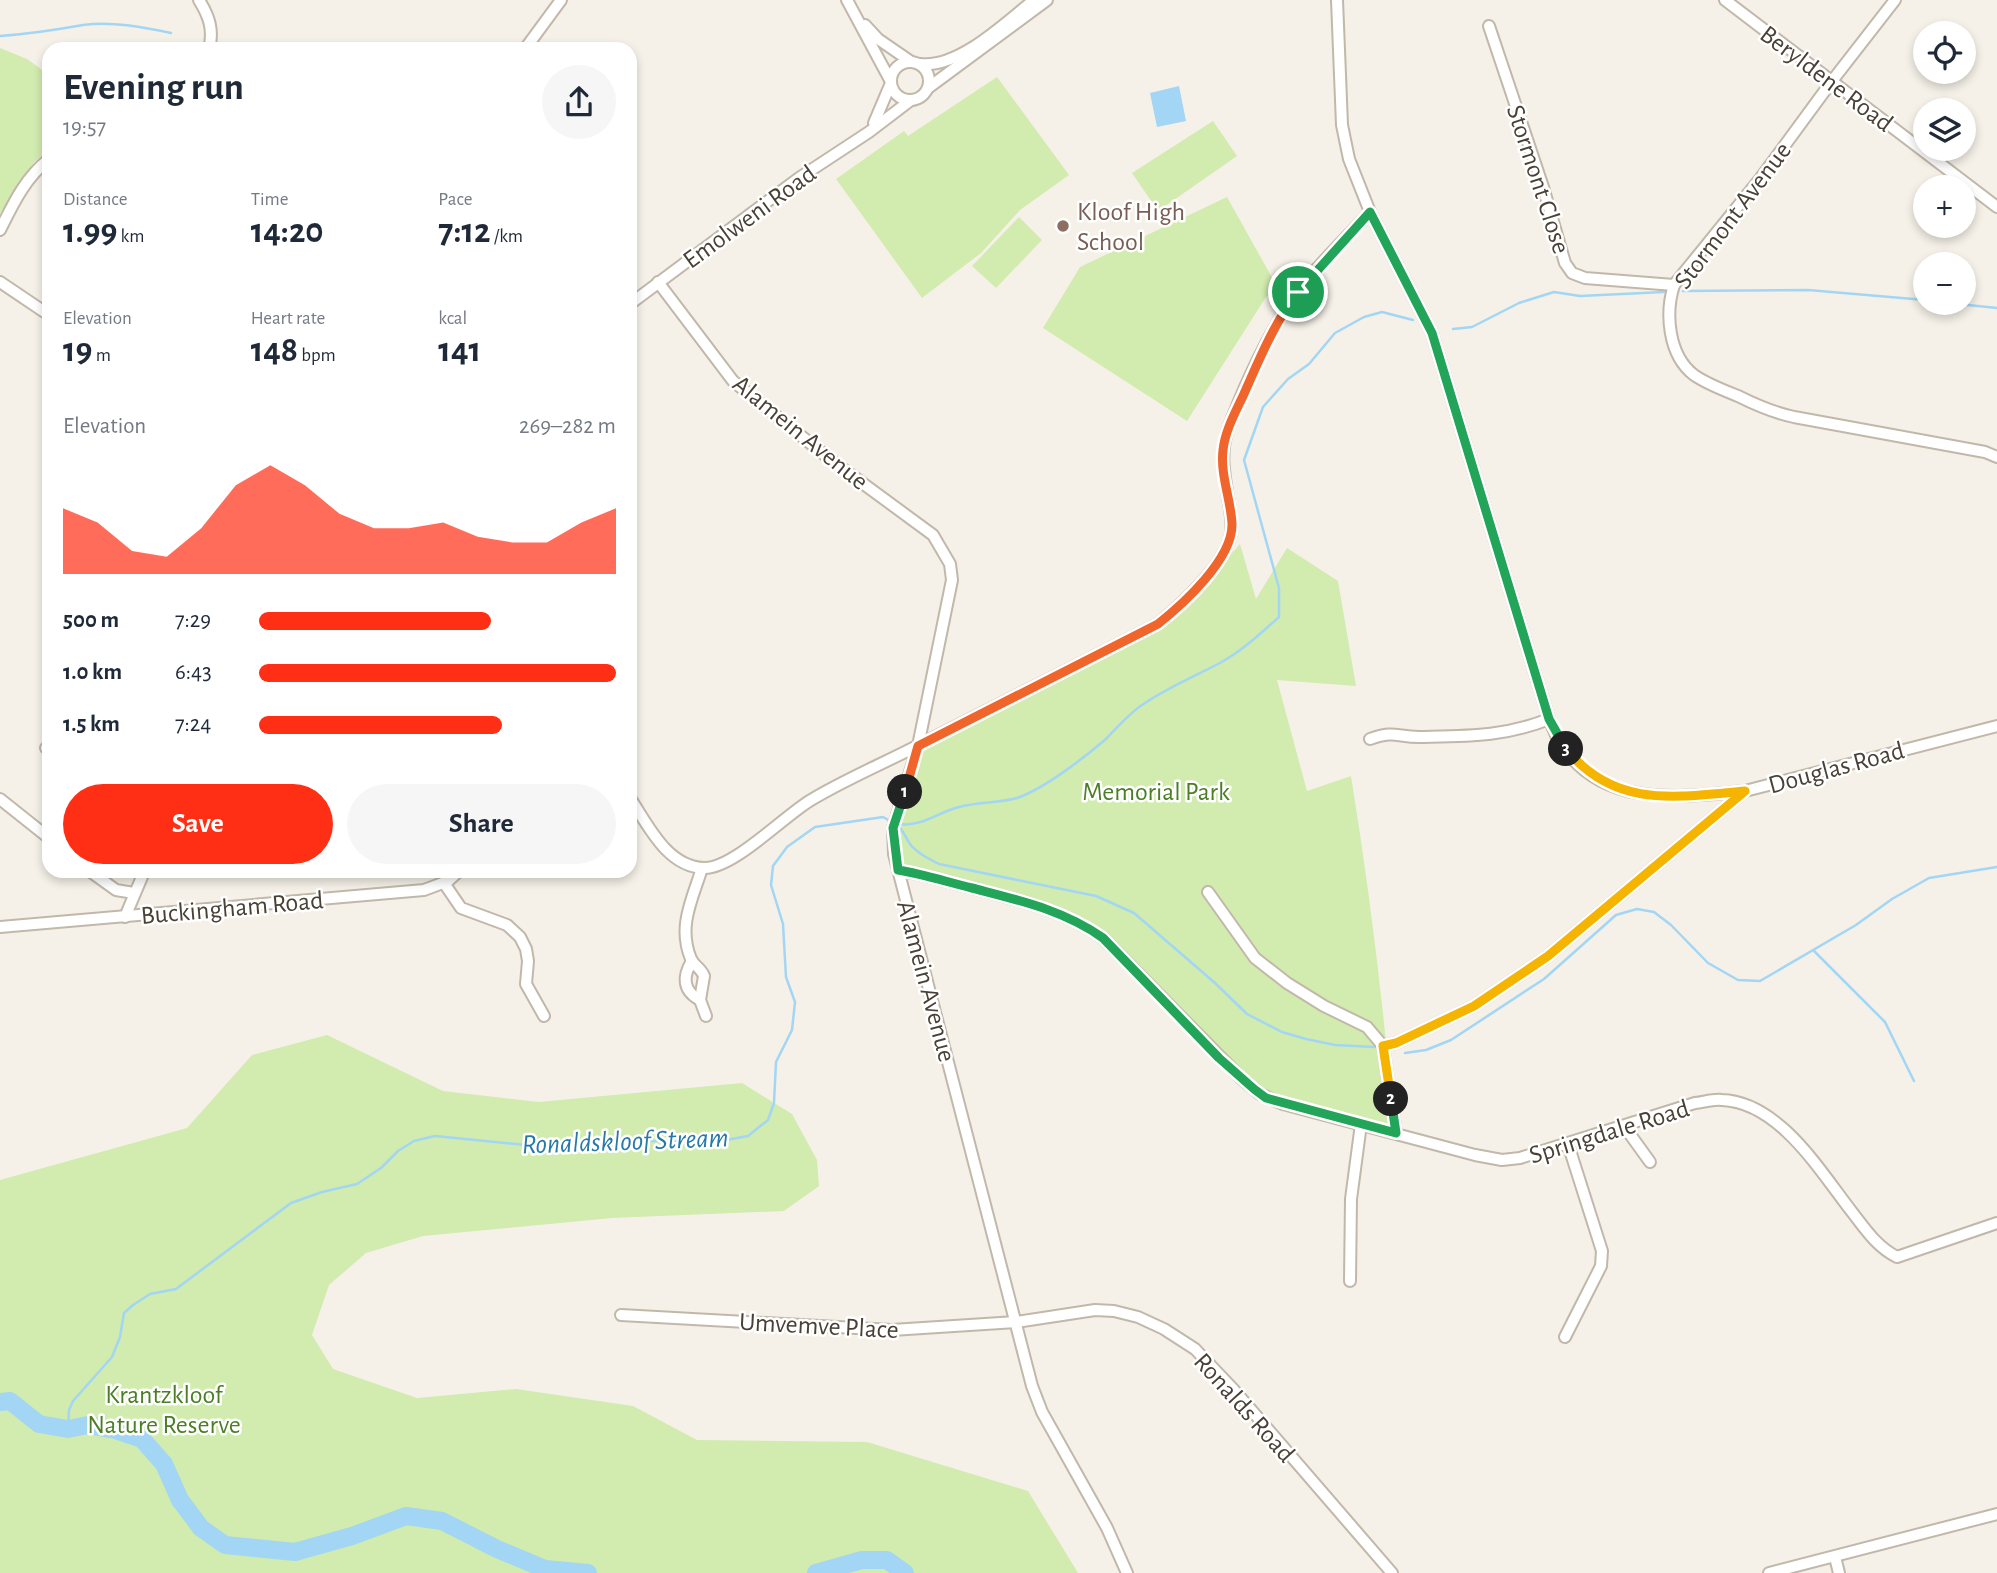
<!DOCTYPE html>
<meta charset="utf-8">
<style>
:root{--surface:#fff;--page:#f6f6f7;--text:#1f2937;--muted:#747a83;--accent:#ff2f15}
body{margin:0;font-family:"Alegreya Sans",sans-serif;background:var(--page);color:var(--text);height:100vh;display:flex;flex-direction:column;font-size:26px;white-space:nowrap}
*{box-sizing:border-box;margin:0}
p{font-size:23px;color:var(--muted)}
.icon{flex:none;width:38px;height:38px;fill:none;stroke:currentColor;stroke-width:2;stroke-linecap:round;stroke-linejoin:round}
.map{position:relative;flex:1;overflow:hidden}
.drawer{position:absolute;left:42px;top:42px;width:595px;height:836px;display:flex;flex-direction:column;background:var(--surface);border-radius:21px;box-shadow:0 4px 10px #0003}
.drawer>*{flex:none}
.fabs{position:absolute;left:1913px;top:21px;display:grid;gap:14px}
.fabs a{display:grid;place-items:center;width:63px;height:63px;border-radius:50%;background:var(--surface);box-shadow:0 4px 10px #0003;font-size:35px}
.pin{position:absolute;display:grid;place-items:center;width:60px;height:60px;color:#fff;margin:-30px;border:4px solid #fff;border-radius:50%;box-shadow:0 2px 7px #0007}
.km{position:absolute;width:35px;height:35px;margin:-18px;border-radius:50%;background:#222;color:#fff;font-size:19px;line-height:35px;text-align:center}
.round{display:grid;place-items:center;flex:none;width:74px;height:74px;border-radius:37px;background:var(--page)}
.head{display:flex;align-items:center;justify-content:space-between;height:119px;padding:0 21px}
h1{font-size:38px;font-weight:600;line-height:52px}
.figures{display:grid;grid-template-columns:repeat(3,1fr);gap:10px;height:119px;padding:7px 21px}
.figures div{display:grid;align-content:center}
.figures b{font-size:35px;font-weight:600}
.figures small{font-size:19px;font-weight:400}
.figures p{font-size:19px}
.chart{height:196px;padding:14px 21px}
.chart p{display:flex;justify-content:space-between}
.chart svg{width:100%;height:126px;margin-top:7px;fill:var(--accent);opacity:.7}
.action{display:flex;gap:14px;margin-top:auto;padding:14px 21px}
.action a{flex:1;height:80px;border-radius:42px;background:var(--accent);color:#fff;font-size:28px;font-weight:600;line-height:80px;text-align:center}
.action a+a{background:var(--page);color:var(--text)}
ul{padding:0 21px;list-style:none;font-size:23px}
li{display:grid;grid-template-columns:112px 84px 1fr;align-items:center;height:52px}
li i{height:18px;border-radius:9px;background:var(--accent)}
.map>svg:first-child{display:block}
.green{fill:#d2ebaf}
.water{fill:#a2d6f4}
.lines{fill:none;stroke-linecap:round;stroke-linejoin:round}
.stream{stroke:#a2d6f4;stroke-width:2.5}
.river{stroke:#a2d6f4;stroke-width:18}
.street-casing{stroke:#c1b8aa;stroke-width:14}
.street{stroke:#fff;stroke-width:10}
.split-1-casing{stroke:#fff;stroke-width:14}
.split-2-casing{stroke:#fff;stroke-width:14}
.split-3-casing{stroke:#fff;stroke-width:14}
.split-4-casing{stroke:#fff;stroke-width:14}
.split-1{stroke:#f0652b;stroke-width:9}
.split-2{stroke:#22a559;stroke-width:9}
.split-3{stroke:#f5b400;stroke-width:9}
.split-4{stroke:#22a559;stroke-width:9}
.education-dot{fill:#8d6e63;stroke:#fff;stroke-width:2.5}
.labels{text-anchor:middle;stroke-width:5;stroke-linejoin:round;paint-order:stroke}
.street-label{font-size:26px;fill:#494136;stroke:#fff}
.education-label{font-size:26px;fill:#785e54;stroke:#fff;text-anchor:start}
.park-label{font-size:26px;fill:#4b7e26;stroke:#fff}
.water-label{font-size:28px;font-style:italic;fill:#2878a9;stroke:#fff}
</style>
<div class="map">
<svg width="1997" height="1573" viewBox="0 0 1997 1573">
<rect width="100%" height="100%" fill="#f5f1e8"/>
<g class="green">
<polygon points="0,48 27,59 49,75 49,150 35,161 0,213"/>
<polygon points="997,77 1069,175 1020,210 981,253 922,298 836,179 904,131 908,136"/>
<polygon points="1213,121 1237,156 1158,211 1132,173"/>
<polygon points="1227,197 1279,290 1266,297 1187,421 1043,328 1080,267"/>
<polygon points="1019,217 1042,240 996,288 972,266"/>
<path d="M1240,544L1256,599L1287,548L1338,581L1356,686L1277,680L1307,791L1351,776C1370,893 1384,1010 1394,1127L1265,1094L1090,921L911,869L899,862L893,853L922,747L1174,619Z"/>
<polygon points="327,1035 443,1091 539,1102 742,1083 792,1114 817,1160 819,1186 784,1211 612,1218 423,1236 366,1253 329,1285 312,1335 333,1369 417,1398 516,1389 633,1406 697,1440 867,1442 1028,1491 1078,1573 0,1573 0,1180 187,1128 252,1055"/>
</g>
<polygon class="water" points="1179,86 1186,121 1157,127 1150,93"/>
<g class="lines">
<g class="stream">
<path d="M0,36C28,34 55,30 83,25C112,21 143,27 171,33"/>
<polyline points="1683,291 1808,290 1925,300"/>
<polyline points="1949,303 1997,308"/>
<polyline points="1453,329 1472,327 1519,303 1554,292 1580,296 1664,292"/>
<path d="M899,824C923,827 938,812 959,807C978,802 999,803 1017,798C1044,789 1085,757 1106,739C1118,727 1130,712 1145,703C1169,687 1195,676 1220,663C1242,651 1260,634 1279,617V588L1244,460L1263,407L1288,379L1309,364L1335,333L1364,317L1382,312L1413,320"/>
<path d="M897,825C904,831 905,837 910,844C917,853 929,859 939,864L1096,896L1134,913L1215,983L1247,1014L1282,1032L1306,1039L1335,1045L1374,1047"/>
<polyline points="1814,951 1885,1022 1914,1081"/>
<polyline points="1405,1053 1426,1050 1451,1040 1544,979 1616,915 1637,909 1654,912 1671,925 1708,963 1738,980 1760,981 1856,925 1892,899 1929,878 1997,867"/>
<polyline points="68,1429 69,1410 73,1401 112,1357 120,1337 124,1313 133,1305 150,1294 176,1289 291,1203 322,1192 357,1184 381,1168 398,1151 414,1141 435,1136 536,1146 617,1141 721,1141 748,1136 768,1120 774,1103 776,1062 792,1030 795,1002 786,977 783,924 771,885 773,866 787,847 815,827 883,817 890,821"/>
</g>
<g class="river">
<polyline points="0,1402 10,1401 39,1424 68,1429 88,1425 115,1430 142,1439 164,1464 180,1500 201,1528 225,1545 295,1552 352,1536 406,1516 442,1521 497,1549 545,1569 588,1573"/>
<polyline points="816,1573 862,1560 887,1560 905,1573"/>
</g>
<defs>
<g id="street">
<path d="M199,0C209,16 214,30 209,49"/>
<polyline points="847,0 890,80"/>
<path d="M1337,0L1342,125L1349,159L1370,212L1432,333L1549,719C1553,727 1556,737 1561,744C1603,809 1680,797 1745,791"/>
<polyline points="1725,0 1997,207"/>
<path d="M1895,0L1832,81L1760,179L1674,285C1665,313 1668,355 1694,375C1707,384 1723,390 1738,396C1756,405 1775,413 1794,417L1985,452L1997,457"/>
<polyline points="865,25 878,39 910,61"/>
<polyline points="1489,26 1543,187 1565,263 1572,273 1585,278 1674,285"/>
<polyline points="525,49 561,0"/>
<circle cx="910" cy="81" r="19"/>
<path d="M920,64C958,69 1005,23 1034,0"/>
<polyline points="928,88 1047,0"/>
<polyline points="874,123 891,83"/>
<path d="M0,230C13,204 25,178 49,159"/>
<polyline points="0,282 49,315"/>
<polyline points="658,282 733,381 831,460 933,535 950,564 952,580 918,746 893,828 894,854 1032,1386 1042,1412 1107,1528 1127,1573"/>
<polyline points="630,304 799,178 869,132 911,100"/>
<path d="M1370,739C1394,730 1397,737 1419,737C1467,736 1504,737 1549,719"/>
<polyline points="46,748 49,750"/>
<path d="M630,798C648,825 667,867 704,868C733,869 784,816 811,800C844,780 880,765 915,747C996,706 1077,665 1158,624C1181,605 1225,565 1231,534C1233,522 1230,509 1228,497C1224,474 1220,452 1228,429C1244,387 1267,337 1292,300C1314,268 1344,241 1370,212"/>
<polyline points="0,799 49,838"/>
<path d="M702,868C693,898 677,926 691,959C694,966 701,968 704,976L700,1000L706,1016"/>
<path d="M898,870C923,874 947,882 972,888C1018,900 1064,910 1103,938L1242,1079L1260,1094L1283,1104L1475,1155L1502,1160L1520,1158L1695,1103C1704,1102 1713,1099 1722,1100C1779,1102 1820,1171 1852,1212C1866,1230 1877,1247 1897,1257L1997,1223"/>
<polyline points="91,872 116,890 134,893"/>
<polyline points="444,883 461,908 507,925 520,937 526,949 528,961 526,984 544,1016"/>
<polyline points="1208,892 1255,958 1287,983 1324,1006 1367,1027 1383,1046"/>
<polyline points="125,917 144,872"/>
<polyline points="0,927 424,890 448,881 458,872"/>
<path d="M692,961C682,977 683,991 700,1000"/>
<polyline points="1624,1126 1650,1162"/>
<polyline points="1396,1133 1383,1046 1396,1043 1474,1006 1548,956 1745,791 1997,726"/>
<polyline points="1350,1281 1351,1199 1361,1124"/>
<polyline points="621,1315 892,1330 1016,1322 1095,1310 1114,1311 1138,1317 1164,1329 1195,1349 1234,1390 1392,1573"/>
<polyline points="1565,1337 1601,1266 1602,1251 1568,1144"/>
<polyline points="1835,1557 1839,1573"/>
<polyline points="1769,1573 1997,1514"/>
</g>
</defs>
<use href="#street" class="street-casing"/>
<use href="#street" class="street"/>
</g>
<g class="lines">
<defs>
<path id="split-1" d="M905,792L918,746L1158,624C1183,604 1233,559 1232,524C1231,500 1220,475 1223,450C1225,431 1235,413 1243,396C1259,360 1274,323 1298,292"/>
<path id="split-2" d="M905,792L893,828L898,870C923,874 947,882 972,888C1018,900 1064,910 1103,938L1219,1058L1254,1089L1266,1098L1396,1133L1391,1099"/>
<path id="split-3" d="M1391,1099L1383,1046L1396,1043L1474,1006L1548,956L1745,791C1676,797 1615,809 1566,749"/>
<polyline id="split-4" points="1298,292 1370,212 1432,333 1549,719 1566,749"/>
</defs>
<use href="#split-1" class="split-1-casing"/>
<use href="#split-2" class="split-2-casing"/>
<use href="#split-3" class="split-3-casing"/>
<use href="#split-4" class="split-4-casing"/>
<use href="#split-1" class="split-1"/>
<use href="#split-2" class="split-2"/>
<use href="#split-3" class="split-3"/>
<use href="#split-4" class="split-4"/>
</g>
<circle class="education-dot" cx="1063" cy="226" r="7"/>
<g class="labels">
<g class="street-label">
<text transform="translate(1827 78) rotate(37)" y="9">Beryldene Road</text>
<text transform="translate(1539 179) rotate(72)" y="9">Stormont Close</text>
<text transform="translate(1732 215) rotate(-53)" y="9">Stormont Avenue</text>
<text transform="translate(749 216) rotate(-36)" y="9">Emolweni Road</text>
<text transform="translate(801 432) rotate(39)" y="9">Alamein Avenue</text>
<text transform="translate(1836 767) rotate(-15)" y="9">Douglas Road</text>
<text transform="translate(232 907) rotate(-5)" y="9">Buckingham Road</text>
<text transform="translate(927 981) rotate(75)" y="9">Alamein Avenue</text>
<text transform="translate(1609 1131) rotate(-17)" y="9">Springdale Road</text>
<text transform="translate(819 1325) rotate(3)" y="9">Umvemve Place</text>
<text transform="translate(1245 1407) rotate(48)" y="9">Ronalds Road</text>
</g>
<g class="education-label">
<text x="1077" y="220">Kloof High<tspan x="1077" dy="30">School</tspan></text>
</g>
<g class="park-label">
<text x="1156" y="800">Memorial Park</text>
<text x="164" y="1403">Krantzkloof<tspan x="164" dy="30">Nature Reserve</tspan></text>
</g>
<g class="water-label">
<text transform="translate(625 1140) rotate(-2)" y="10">Ronaldskloof Stream</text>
</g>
</g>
</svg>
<div class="fabs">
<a><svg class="icon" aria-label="locate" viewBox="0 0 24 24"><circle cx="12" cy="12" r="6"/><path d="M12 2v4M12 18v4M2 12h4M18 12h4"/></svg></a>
<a><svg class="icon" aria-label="layers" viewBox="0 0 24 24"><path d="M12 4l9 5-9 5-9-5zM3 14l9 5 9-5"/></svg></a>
<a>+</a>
<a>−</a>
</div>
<div class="pin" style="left:1298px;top:292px;background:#1e9e55"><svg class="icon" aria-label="arrive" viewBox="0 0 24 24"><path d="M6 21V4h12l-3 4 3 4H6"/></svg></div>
<b class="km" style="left:905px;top:792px">1</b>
<b class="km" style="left:1391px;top:1099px">2</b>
<b class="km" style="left:1566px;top:749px">3</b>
<section class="drawer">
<div class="head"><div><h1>Evening run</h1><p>19:57</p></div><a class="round"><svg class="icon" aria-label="share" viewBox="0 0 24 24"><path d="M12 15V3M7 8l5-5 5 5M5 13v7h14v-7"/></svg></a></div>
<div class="figures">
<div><p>Distance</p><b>1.99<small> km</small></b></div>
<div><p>Time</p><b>14:20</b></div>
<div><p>Pace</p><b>7:12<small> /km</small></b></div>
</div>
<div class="figures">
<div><p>Elevation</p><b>19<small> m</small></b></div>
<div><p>Heart rate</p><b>148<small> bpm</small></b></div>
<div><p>kcal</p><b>141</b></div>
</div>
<div class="chart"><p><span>Elevation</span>269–282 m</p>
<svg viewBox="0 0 160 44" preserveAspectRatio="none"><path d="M0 44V21L10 26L20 36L30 38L40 28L50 13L60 6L70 13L80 23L90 28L100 28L110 26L120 31L130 33L140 33L150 26L160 21V44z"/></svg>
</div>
<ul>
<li><b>500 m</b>7:29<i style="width:65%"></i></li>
<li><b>1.0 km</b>6:43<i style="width:100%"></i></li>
<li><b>1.5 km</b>7:24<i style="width:68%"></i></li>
</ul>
<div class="action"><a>Save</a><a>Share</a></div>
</section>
</div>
